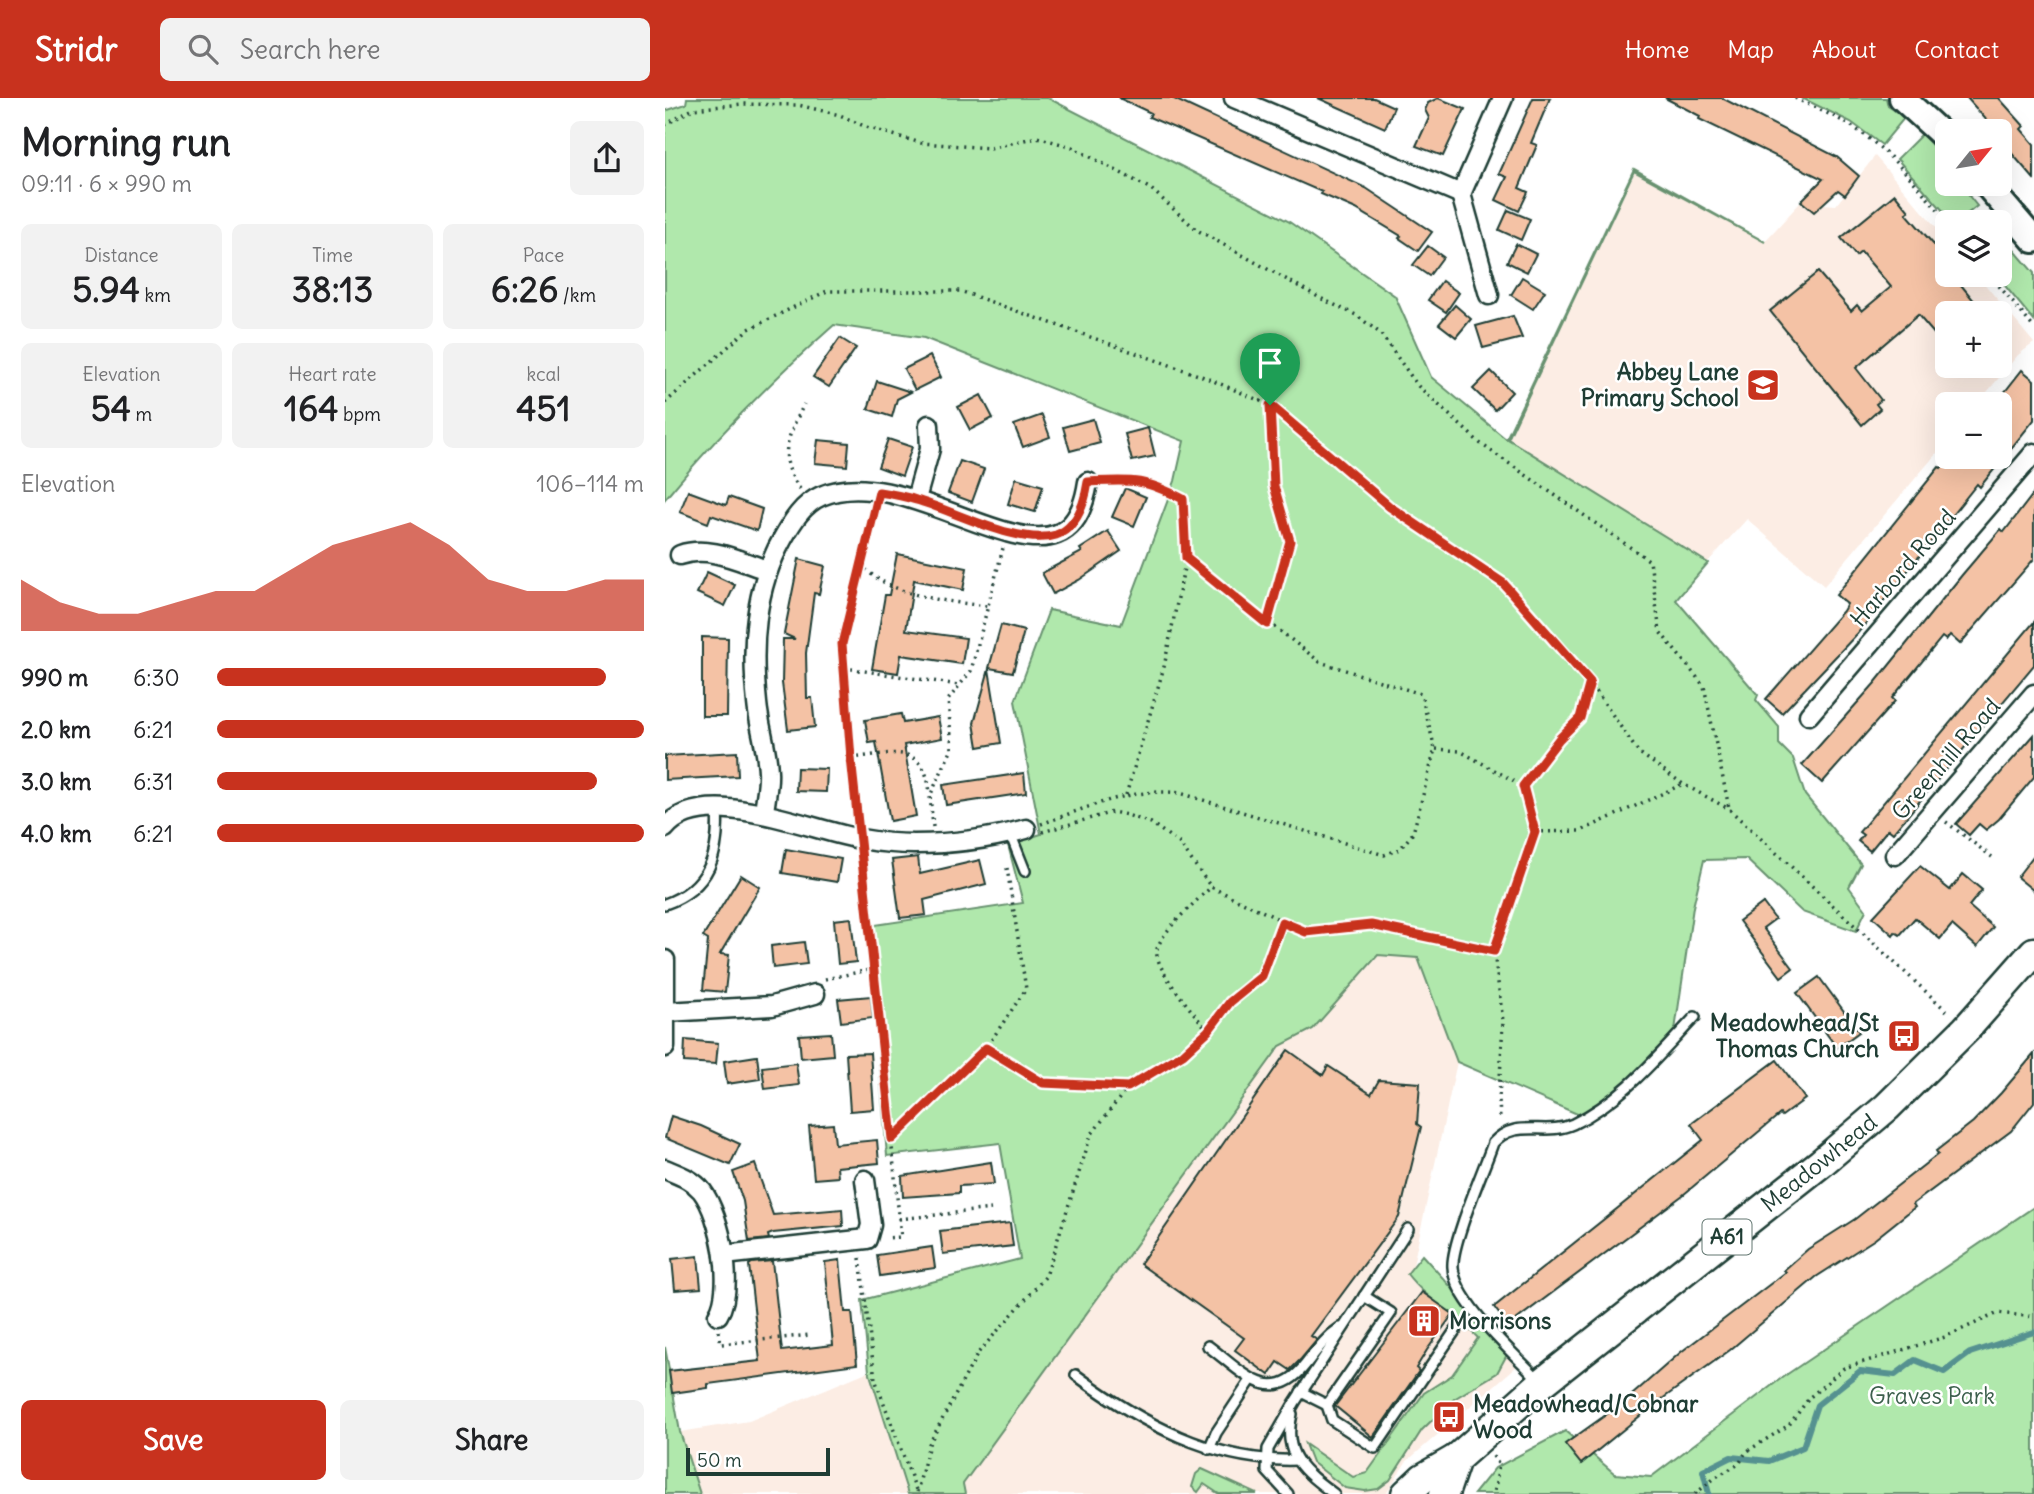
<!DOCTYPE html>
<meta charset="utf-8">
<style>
:root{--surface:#fff;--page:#f2f2f2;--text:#202124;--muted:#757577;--accent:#c8321e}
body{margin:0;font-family:Delius,sans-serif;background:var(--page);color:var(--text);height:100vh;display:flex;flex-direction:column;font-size:26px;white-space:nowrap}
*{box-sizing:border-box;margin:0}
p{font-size:23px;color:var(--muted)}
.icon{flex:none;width:38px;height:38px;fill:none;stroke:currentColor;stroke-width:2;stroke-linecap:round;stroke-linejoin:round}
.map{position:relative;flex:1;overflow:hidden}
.sheet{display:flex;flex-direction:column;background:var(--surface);width:665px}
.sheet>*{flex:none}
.needle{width:46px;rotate:60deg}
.tools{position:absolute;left:1270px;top:21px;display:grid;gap:14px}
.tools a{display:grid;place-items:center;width:77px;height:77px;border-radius:10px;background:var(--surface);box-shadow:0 7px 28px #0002;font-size:35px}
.scale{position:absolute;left:21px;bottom:18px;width:144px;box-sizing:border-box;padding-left:7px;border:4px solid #1f3d34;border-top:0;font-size:19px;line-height:24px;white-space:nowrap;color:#1f3d34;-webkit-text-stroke:5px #fff;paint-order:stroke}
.pin{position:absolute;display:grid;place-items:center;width:60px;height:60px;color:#fff;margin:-72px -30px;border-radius:50% 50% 50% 0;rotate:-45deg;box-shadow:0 0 7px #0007}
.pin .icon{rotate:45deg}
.round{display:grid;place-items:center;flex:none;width:74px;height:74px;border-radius:10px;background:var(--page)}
.summary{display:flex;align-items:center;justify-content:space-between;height:119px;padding:0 21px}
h1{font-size:38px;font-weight:700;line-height:52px}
.stats{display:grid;grid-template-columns:repeat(3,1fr);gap:10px;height:119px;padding:7px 21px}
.stats div{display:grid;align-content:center;border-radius:10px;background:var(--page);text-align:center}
.stats b{font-size:35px;font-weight:700}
.stats small{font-size:19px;font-weight:400}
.stats p{font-size:19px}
.chart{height:196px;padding:14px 21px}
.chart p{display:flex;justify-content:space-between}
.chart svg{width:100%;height:126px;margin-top:7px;fill:var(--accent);opacity:.7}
.cta{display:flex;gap:14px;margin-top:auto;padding:14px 21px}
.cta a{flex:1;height:80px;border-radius:10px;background:var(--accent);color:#fff;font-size:28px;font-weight:700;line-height:80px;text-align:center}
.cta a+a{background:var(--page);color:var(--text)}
ul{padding:0 21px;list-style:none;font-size:23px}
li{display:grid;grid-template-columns:112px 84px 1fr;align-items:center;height:52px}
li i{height:18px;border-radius:9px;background:var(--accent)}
header{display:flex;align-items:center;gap:42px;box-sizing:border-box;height:98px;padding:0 35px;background:var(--accent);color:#fff}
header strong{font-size:33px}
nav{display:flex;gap:38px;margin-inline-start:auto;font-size:24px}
.search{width:490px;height:63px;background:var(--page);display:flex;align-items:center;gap:18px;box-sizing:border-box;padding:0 24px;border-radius:10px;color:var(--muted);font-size:26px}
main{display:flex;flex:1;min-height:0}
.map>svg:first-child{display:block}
.built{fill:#fcede4;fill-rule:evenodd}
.green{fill:#b0e8ac;stroke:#689270;stroke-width:2}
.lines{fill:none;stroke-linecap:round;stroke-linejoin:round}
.stream{stroke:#549190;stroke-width:6}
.building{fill:#f4c2a5;stroke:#1f3d34;stroke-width:2}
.service-casing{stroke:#1f3d34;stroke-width:14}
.minor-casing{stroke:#1f3d34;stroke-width:23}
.secondary-casing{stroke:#1f3d34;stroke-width:30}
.trunk-casing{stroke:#1f3d34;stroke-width:33}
.path{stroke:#1f3d34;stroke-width:3.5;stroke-dasharray:2 5;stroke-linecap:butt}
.service{stroke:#fff;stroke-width:9}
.minor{stroke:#fff;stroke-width:18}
.secondary{stroke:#fff;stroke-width:24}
.trunk{stroke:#fff;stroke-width:28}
.route-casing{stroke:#fff;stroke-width:14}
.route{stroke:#c8321e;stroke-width:9}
.labels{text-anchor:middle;stroke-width:5;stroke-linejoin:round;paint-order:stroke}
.shield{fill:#fff;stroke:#627771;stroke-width:2}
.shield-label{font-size:21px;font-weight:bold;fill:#1f3d34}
.poi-label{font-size:23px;font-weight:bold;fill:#1f3d34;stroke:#fff;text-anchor:end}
.street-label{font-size:23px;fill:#1f3d34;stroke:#fff}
.park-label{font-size:23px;fill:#3c5f4c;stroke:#fff}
</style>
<header>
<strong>Stridr</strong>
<div class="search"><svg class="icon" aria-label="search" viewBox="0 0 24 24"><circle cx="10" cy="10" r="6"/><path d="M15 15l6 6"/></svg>Search here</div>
<nav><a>Home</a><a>Map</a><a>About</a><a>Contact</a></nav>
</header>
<main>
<section class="sheet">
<div class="summary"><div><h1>Morning run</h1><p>09:11 · 6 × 990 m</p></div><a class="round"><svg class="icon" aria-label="share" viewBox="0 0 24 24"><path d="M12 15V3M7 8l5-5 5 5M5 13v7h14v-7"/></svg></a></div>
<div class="stats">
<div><p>Distance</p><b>5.94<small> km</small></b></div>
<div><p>Time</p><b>38:13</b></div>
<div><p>Pace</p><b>6:26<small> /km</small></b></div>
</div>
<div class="stats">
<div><p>Elevation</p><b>54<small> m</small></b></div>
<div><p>Heart rate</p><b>164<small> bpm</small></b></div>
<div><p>kcal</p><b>451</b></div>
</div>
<div class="chart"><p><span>Elevation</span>106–114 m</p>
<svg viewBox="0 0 160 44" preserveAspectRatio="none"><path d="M0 44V26L10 34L20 38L30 38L40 34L50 30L60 30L70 22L80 14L90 10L100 6L110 14L120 26L130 30L140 30L150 26L160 26V44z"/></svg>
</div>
<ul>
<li><b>990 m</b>6:30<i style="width:91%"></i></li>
<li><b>2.0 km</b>6:21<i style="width:100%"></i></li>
<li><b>3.0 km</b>6:31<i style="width:89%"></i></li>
<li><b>4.0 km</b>6:21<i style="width:100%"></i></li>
</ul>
<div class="cta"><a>Save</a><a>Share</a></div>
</section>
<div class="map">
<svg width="1369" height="1396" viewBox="0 0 1369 1396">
<rect width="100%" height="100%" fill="#fff"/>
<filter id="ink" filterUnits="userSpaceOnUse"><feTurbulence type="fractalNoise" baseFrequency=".0143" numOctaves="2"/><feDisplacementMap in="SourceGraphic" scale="14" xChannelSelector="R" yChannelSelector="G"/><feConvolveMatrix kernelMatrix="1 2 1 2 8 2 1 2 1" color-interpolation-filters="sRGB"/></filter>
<g filter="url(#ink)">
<g class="built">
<path d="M1210,58L1283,143V177H1312L1369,245L1353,257L1312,306H1283V342L1159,488L1082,421L1042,465L843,341L970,73L1100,143L1145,94L1158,106L1171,107ZM1283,215H1335V268H1283Z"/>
<polygon points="714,857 753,860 792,964 748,1167 795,1221 852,1268 741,1364 721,1396 300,1396 298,1386 615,948 648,931"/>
<polygon points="204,1273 243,1396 35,1396 15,1334 84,1323"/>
</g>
<g class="green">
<path d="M22,0H383L623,123L730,198L766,279L841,341L969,71L1100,144L969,73L843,341L1043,465L1011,502L1093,597L1091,602L1114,629V646L1128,660L1140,697L1196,766L1184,789L1201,812L1191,833L1137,814L1081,761L1039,762L1028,809L1008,946L917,1018L792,964L753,860L713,857L648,931L615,948L298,1386L300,1396H243L204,1273L197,1202L355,1161L335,1045L222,1058L203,828L358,805L343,747L376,736L350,603L384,512L456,527L510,383L519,343L259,240L169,227C108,281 52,338 0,401V13L21,6Z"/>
<polygon points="1137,0 1221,0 1223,8 1240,19 1217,47 1186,24"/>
<polygon points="1257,36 1283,65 1283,86 1302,86 1309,94 1304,98 1312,108 1292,124 1288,124 1232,61"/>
<polygon points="1345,147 1369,175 1369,223 1331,177 1335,177 1335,155"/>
<polygon points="1369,1109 1369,1396 809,1396 830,1370 900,1333 950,1376 986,1379 1118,1279"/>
<path d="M757,1157L844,1253L832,1275L789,1301L757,1332L725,1382L713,1391L700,1393L680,1390L647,1364L640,1346L688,1379L702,1375L759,1295L787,1277L813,1240C791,1217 761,1201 742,1176Z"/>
<polygon points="0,1249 15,1334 35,1396 0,1396"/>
<polygon points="537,1371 592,1396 554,1396 539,1386 533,1394 527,1389 531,1376"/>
</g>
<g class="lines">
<polyline class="stream" points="1044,1396 1038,1373 1066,1359 1104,1363 1138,1349 1152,1307 1195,1273 1230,1277 1250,1262 1279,1274 1305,1255 1369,1234"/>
</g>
<g class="building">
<polygon points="454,0 507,0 701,90 767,134 753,153 734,140 736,138 691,111 656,96 657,94 484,19 486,15"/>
<polygon points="653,0 709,0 729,9 720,30"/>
<polygon points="773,0 800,11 778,58 751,48 764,20 760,12 763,5"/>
<polygon points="868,0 885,0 866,45 872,47 854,90 863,94 854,113 831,102 842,79 834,76"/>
<polygon points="1000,0 1057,0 1172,59 1194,78 1180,97 1173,92 1149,114 1136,103 1158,81 1034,21 1035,18"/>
<polygon points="1302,0 1334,0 1359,28 1356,31 1369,46 1369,81 1343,51 1345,49 1335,33 1331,33"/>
<polygon points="1230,96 1244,113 1241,115 1283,163 1283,177 1288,177 1319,215 1283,215 1283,252 1253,217 1191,270 1216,302 1211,306 1215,311 1197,327 1105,213 1153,174 1186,213 1192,207 1197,213 1226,189 1196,154 1191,158 1176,140"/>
<polygon points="843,112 865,121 856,142 834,132"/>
<polygon points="851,146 871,156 862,174 842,164"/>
<polygon points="763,148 778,159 764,178 748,167"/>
<polygon points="857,179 880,193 868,211 846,197"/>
<polygon points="777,183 794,195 781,214 763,202"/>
<polygon points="790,207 806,221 791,239 774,226"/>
<polygon points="848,218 857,240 818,250 811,228"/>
<polygon points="175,240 191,250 164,289 148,279"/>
<polygon points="265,258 276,279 250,292 239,271"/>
<polygon points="1357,272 1369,282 1369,322 1315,389 1312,386 1192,536 1117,615 1101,601 1178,513 1182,506 1171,497 1274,369 1276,370 1285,359 1335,359 1335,300"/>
<polygon points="826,273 847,294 830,312 808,291"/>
<polygon points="212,283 246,294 232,301 227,319 203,311"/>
<polygon points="316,297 328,320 305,332 293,309"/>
<polygon points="377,317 385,339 358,349 349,327"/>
<polygon points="428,321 435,345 405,353 398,329"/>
<polygon points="483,330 490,358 467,363 460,336"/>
<polygon points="223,341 247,349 237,378 213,369"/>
<polygon points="153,342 184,345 182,368 150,365"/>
<polygon points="295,363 319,371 307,404 283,395"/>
<polygon points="351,380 378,388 370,414 343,406"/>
<polygon points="460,390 481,399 469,428 447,419"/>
<polygon points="23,393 61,407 64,399 97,411 92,433 46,417 43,425 15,414"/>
<polygon points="1369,395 1369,461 1295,546 1285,537 1281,542 1277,539 1227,600 1230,603 1157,685 1137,667 1210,585 1297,477 1336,431 1339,434"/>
<polygon points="443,433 456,453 414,482 388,496 377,475 417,454 415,451"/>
<polygon points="232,456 302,470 298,492 249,482 241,532 301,540 297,566 236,557 233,575 207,571 220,497 224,497"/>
<polygon points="134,461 160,468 154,496 149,495 141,555 142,600 147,600 150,629 123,632 117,585 118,541 130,541 119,536"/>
<polygon points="42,474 70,487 60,508 32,495"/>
<polygon points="1369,524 1369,567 1228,735 1223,731 1205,753 1193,743 1198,737 1194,734"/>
<polygon points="336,527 359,533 348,574 324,570"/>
<polygon points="37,539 63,540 62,618 37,618"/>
<polygon points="324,571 336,645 313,649 309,625"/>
<polygon points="236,616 238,625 273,619 277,640 239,647 251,718 225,723 211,644 204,645 200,622"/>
<polygon points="1369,637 1369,679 1334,721 1321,732 1314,726 1304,737 1291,726"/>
<polygon points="72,654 73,678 0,682 0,658"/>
<polygon points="132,670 162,671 161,694 131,693"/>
<polygon points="359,675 361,695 281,707 278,687"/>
<polygon points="121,751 176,761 172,784 117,775"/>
<polygon points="1369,757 1369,793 1352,779"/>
<polygon points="253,759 255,776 315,762 321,786 259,802 261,817 235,820 227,762"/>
<polygon points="1255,768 1285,792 1298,776 1317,792 1304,808 1328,829 1312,849 1287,827 1275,841 1250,820 1235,837 1230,834 1228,837 1208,819"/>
<polygon points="76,777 95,789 55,856 64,857 60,894 38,892 43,842 38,839"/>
<polygon points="1098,805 1110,821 1098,830 1128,870 1116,879 1074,823"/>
<polygon points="186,820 191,864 173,866 169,822"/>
<polygon points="139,844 142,866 108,870 106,848"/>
<polygon points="1154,879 1194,934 1172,950 1132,895"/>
<polygon points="206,898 208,920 176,924 173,901"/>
<polygon points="166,935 168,957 136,960 134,937"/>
<polygon points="20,942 53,945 51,966 19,964"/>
<polygon points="623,952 658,977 663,968 706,996 714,982 755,985 752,1026 756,1029 734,1119 646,1238 652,1242 636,1261 625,1272 613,1264 604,1277 570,1252 579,1240 475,1166"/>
<polygon points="205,955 209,1011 185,1013 181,956"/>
<polygon points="1369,956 1369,1004 1346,1033 1248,1106 1250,1109 1210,1141 1151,1179 1065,1252 986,1309 916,1366 900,1346 959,1304 1016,1254 1121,1174 1119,1172 1143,1151 1190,1121 1273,1056 1271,1053 1308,1024 1336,995"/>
<polygon points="92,958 95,981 62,986 59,963"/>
<polygon points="1112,962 1140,1001 1117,1018 1115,1016 1018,1097 843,1228 829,1209 1038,1042 1026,1026"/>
<polygon points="131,965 134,987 100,991 97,969"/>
<polygon points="6,1018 36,1028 75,1046 65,1067 0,1040"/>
<polygon points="168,1026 170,1046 212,1042 214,1065 172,1069 173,1079 149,1081 144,1028"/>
<polygon points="326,1064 329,1086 294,1088 294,1095 238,1099 237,1078"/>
<polygon points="90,1066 108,1117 177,1111 178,1128 108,1135 103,1137 104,1141 84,1143 78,1103 68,1074"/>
<polygon points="345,1125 348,1148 278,1156 275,1133"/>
<polygon points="267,1149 270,1170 215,1178 212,1157"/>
<polygon points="33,1158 36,1190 10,1192 7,1161"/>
<polygon points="175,1162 180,1214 187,1214 192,1266 43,1286 43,1290 7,1295 4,1273 95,1263 84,1167 87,1165 107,1163 117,1253 168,1247 160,1164"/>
<polygon points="757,1194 788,1216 762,1252 751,1270 754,1273 708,1339 670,1308"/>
</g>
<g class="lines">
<defs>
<g id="service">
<polyline points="345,735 360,773"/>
<path d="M0,806C45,790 55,755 52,711"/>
<path d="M543,1248C577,1273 606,1311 641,1266C652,1252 661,1239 675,1230"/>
<path d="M411,1277C476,1325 549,1365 632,1362"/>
<path d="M875,1283C851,1257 789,1204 788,1169C786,1146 819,1071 828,1045C851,1019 880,1039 908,1026C958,1002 993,958 1030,919"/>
<polyline points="636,1294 662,1307 726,1215 699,1198"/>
<polyline points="662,1307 667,1322 710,1350 794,1227"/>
<path d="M627,1316C617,1357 638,1373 669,1396"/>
<polyline points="544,1351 551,1335 586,1282"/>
<polyline points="623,1396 602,1373 603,1351 630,1304 743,1131"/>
</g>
<g id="minor">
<polyline points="569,0 796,96"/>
<polyline points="824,197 796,96 838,0"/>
<polyline points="251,401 265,351 264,327"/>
<path d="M15,457C44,447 74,463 102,472"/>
<polyline points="1144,617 1369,355"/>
<path d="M99,715C100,702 104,687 103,673C102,650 94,628 92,605C86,548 89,491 118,440C127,424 138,406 156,398C228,366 339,457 392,436C413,428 420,404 423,384"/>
<path d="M0,730C38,684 147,733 196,741C213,744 232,746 249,746C287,746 325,741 361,731"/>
<polyline points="1230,757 1369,596"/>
<polyline points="0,862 0,949"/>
<polyline points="1,914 107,908 150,896"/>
<path d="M0,1071C14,1077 27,1081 37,1093C56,1118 70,1190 53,1217"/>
<polyline points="59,1157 202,1141 206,1127 200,1082"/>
</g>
<g id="secondary">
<polyline points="1237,0 1283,42"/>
<polyline points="1321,86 1369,142"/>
</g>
<g id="trunk">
<polyline points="741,1396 758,1380 791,1361 877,1285 1156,1065 1222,1009 1301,931 1369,854"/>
<polyline points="779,1396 791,1361"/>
</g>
</defs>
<use href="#service" class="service-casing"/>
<use href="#minor" class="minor-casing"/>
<use href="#secondary" class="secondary-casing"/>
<use href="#trunk" class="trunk-casing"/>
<g class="path">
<path d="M1130,0C1147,9 1166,16 1183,26C1223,50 1254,89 1283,125"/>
<polyline points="0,27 28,11 77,6 133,7 175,17 201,29 256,45 325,50 372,39 407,49 486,91 532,132 655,200 691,217 715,235 753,288 816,346 985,463 995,534 1039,588 1064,710"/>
<polyline points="1325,177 1369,230"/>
<polyline points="0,305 82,232 162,193 295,193 539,279 605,307 725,409 838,485 925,584 973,654 1018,686 1064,711 1285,916"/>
<path d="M135,391C111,357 123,340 139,306"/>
<path d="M196,466C222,498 283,504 323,508"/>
<polyline points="602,526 625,443 609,388 605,307"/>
<polyline points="179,570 294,587"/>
<polyline points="771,651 795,653 858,688 870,734 829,854 838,923 834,1000 835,1023"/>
<path d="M186,660C226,656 260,642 265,696"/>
<polyline points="858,688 894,641 915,620 925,584"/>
<polyline points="461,697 499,569 521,460"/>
<polyline points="193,723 177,546 210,410"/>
<polyline points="1281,724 1327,759"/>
<path d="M376,726C422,710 466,689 515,695L719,757L735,751L748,735L770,651L756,596L655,564L521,460L518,401L487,385L441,383"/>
<polyline points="268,729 265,698 287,651 283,602 306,573 338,450"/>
<polyline points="377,734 448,714 462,717 486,725 514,745 546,789 641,834 706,827 829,854"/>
<polyline points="870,734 916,733 1018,686"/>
<polyline points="198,758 236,1139 221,1140"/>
<polyline points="160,881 209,871"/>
<path d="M543,933C531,917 487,869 492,851C498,831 531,804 546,789"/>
<polyline points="321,950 378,985 463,989"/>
<polyline points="227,1040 321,950 361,891 342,770"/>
<polyline points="234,1121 326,1111"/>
<polyline points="195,1160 210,1281 251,1392"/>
<polyline points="54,1233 56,1246 146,1237"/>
<polyline points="828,1358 834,1367 829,1396"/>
<polyline points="252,1394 264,1346 313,1255 381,1178 426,1037 463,989 518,955 543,933 565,904 597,878 617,824"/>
<polyline points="1030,1396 1051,1379 1074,1366 1081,1354 1124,1327 1145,1299 1179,1270 1280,1239 1333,1215 1369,1219"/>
</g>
<use href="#service" class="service"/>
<use href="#minor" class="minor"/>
<use href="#secondary" class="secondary"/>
<use href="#trunk" class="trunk"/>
</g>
</g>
<g class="lines" filter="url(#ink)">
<defs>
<path id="route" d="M605,307L725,409L838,485L925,584L915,620L894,641L858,688L870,734L829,853L706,827L641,834L617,824L597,878L565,904L543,933L518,956L463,989L378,985L321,950L227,1041L186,660L177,546L214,394C227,396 239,398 251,402C288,412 355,449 391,437C413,429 420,404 423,384C468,382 477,380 518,401L521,460L602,526L625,443L609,388Z"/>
</defs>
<use href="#route" class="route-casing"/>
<use href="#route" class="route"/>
</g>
<defs>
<symbol id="school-square" viewBox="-11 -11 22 22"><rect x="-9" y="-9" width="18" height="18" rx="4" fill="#c8321e" stroke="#fff"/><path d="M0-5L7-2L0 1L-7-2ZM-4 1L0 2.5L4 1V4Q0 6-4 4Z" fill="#fff"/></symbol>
<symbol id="bus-square" viewBox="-11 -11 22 22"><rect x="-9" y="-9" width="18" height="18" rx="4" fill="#c8321e" stroke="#fff"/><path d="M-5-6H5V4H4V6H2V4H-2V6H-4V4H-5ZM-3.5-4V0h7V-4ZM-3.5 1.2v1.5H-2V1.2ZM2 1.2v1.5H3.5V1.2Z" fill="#fff"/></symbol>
<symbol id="building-square" viewBox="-11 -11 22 22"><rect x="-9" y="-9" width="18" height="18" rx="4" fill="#c8321e" stroke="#fff"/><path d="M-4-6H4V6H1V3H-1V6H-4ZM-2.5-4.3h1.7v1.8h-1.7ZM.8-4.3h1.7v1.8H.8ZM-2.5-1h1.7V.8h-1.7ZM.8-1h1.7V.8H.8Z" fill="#fff"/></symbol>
</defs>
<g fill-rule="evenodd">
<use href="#school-square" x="1079" y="268" width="38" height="38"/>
<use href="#bus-square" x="1220" y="919" width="38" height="38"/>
<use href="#building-square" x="740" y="1204" width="38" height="38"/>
<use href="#bus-square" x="765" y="1300" width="38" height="38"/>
</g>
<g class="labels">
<rect class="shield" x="1037.5" y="1121.5" width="49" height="35" rx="5"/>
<g class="shield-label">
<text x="1062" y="1146">A61</text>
</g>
<g class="poi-label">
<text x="1074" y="282">Abbey Lane<tspan x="1074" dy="26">Primary School</tspan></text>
<text x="1214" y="933">Meadowhead/St<tspan x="1214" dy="26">Thomas Church</tspan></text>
<text x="784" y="1231" text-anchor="start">Morrisons</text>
<text x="808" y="1314" text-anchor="start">Meadowhead/Cobnar<tspan x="808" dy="26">Wood</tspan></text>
</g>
<g class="street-label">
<text transform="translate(1238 470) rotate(-49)" y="8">Harbord Road</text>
<text transform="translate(1281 661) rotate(-49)" y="8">Greenhill Road</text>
<text transform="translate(1154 1065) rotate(-39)" y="8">Meadowhead</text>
</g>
<g class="park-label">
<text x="1267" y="1306">Graves Park</text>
</g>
</g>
</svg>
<div class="tools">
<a><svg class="needle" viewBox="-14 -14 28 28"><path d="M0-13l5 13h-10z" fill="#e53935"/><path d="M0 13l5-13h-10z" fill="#757577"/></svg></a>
<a><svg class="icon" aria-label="layers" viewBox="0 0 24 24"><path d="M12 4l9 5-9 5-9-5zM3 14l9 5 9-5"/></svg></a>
<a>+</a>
<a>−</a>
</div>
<div class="scale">50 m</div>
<div class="pin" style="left:605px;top:307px;background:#1e9e55"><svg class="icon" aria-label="arrive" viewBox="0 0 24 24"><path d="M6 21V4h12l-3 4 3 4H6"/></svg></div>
</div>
</main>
